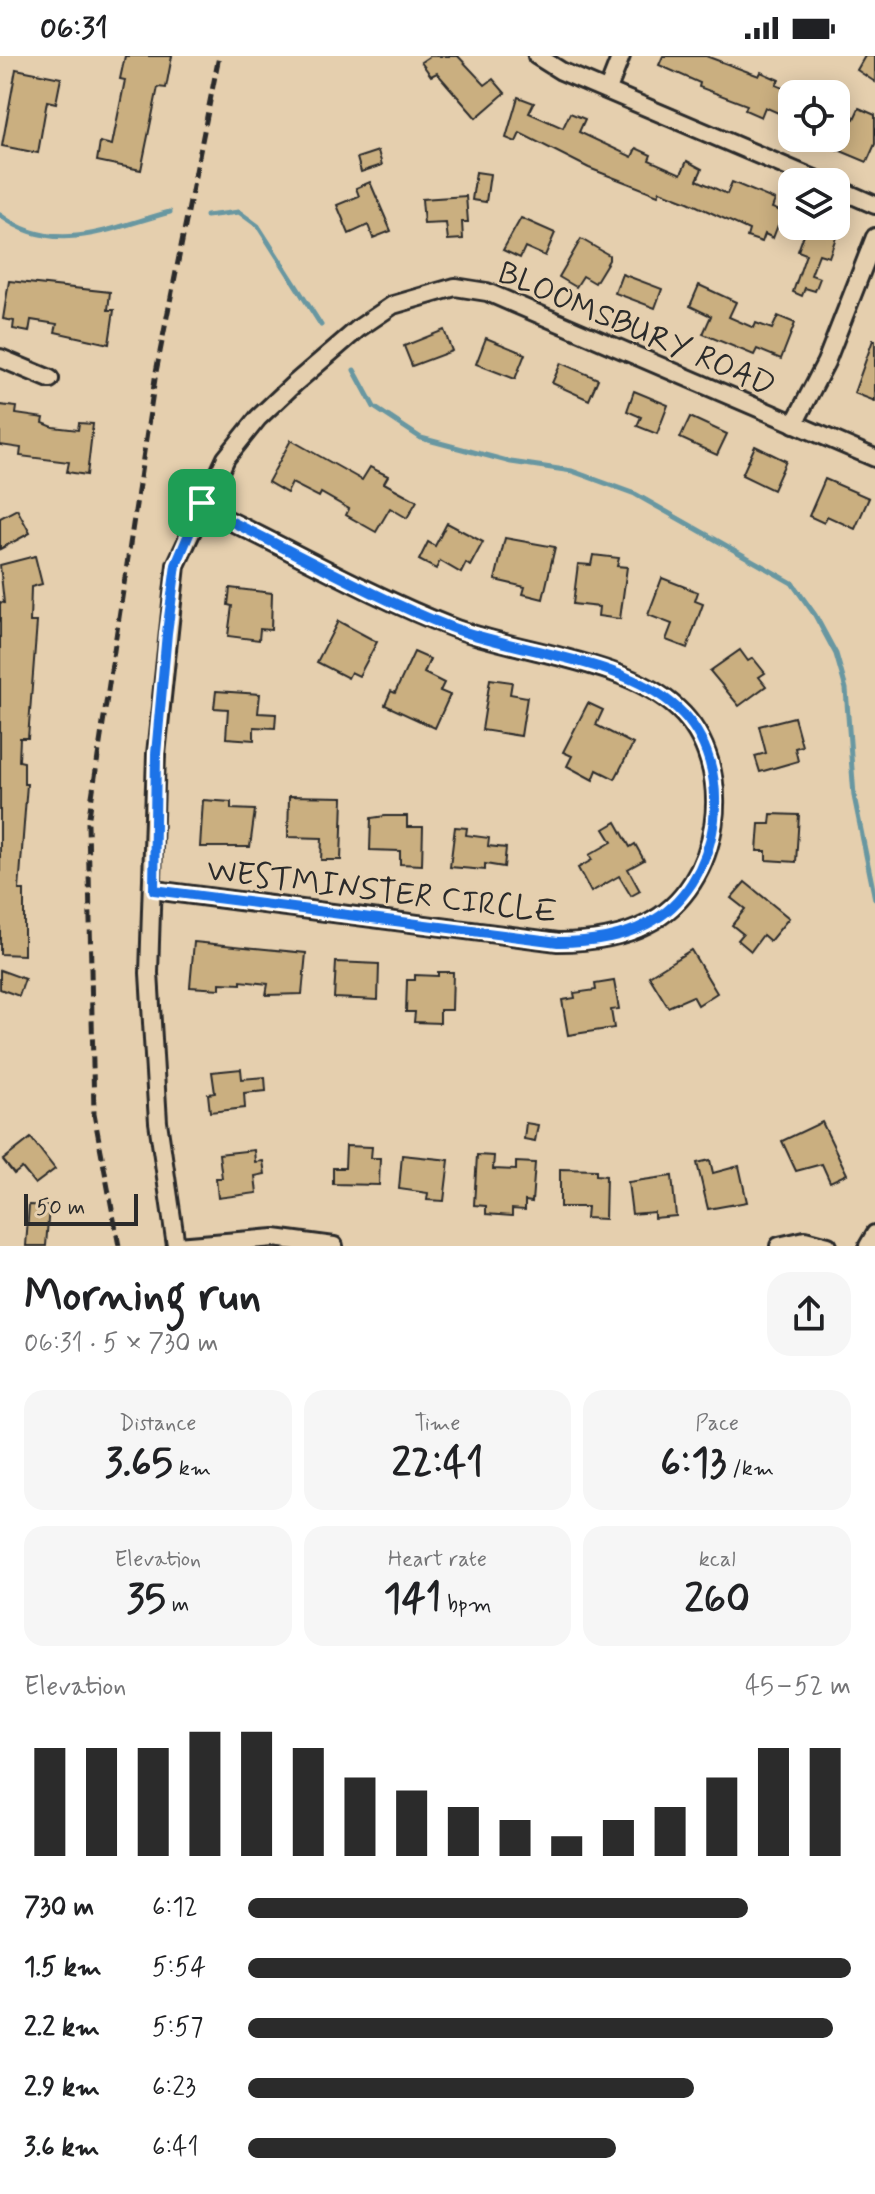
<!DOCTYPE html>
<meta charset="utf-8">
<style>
:root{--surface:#fff;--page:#f6f6f6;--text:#202124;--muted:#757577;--accent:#2b2b2b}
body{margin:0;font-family:Mynerve,sans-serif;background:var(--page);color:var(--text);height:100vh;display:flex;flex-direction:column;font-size:30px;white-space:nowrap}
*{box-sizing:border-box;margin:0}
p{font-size:26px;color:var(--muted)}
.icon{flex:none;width:44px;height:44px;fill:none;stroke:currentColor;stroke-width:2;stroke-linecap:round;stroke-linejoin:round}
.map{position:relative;height:1190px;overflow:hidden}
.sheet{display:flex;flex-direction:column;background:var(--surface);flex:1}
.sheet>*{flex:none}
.buttons{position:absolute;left:778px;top:24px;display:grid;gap:16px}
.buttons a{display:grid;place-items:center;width:72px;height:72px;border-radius:16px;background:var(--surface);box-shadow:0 4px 20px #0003;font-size:40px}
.scale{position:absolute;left:24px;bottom:20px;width:114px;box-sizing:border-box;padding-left:8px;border:4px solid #2b2b2b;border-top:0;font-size:22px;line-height:28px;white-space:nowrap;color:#2b2b2b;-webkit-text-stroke:6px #e5cfae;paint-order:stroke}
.pin{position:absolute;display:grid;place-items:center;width:68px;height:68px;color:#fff;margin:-34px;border-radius:16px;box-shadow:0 4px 12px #0006}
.round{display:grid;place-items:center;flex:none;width:84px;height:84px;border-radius:24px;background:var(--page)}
.headline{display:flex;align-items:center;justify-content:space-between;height:136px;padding:0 24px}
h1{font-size:44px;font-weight:700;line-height:60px}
.metrics{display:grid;grid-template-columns:repeat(3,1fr);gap:12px;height:136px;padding:8px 24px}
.metrics div{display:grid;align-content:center;border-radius:20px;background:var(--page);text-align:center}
.metrics b{font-size:40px;font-weight:700}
.metrics small{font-size:22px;font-weight:400}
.metrics p{font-size:22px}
.chart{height:224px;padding:16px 24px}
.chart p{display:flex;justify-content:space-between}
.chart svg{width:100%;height:144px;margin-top:8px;stroke:var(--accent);stroke-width:6}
ul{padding:0 24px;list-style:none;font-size:26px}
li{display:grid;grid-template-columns:128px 96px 1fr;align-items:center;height:60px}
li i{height:20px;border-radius:10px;background:var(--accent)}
.status{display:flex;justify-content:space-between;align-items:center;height:56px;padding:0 40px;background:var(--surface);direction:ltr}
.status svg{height:22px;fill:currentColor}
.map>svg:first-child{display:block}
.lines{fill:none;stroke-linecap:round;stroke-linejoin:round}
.stream{stroke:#6897a1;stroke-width:5}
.building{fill:#caaf80;stroke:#2b2b2b;stroke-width:2}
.minor-casing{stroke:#2b2b2b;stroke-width:22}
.minor{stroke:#e5cfae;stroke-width:16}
.rail{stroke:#2b2b2b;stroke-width:5;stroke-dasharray:12 6;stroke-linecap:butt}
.route-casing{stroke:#fff;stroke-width:16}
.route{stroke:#1a73e8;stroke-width:10}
.labels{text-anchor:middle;stroke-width:6;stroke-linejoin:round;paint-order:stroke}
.street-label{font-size:32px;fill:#2b2b2b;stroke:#e5cfae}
</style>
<div class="status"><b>06:31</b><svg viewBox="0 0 49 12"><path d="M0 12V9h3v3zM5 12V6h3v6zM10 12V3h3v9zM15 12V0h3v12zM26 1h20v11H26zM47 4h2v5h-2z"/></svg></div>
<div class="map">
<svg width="875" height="1190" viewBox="0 0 875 1190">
<rect width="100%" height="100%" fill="#e5cfae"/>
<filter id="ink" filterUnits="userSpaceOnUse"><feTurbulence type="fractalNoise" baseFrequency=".0125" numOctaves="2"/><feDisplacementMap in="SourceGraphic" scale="16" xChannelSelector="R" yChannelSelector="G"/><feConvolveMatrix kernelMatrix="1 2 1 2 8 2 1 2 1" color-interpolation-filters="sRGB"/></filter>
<g filter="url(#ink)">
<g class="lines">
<g class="stream">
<path d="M0,159C55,201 110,172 170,156"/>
<polyline points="206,160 239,156 258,170 321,269"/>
<polyline points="354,314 374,351 421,382 511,406 572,415 635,438 792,527 815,559 836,598 846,633 854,740 875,843"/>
</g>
</g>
<g class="building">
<polygon points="125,0 172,0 166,32 158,31 141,114 97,105 100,86 112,89 125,24 120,23"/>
<polygon points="430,0 458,0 485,29 493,23 505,37 476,62 437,17 431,20 421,6"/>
<polygon points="663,0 706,0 759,20 761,16 779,24 776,29 795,37 785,60 765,51 761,61 745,54 747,49 699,31 700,27 659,9"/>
<polygon points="865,0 875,0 875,26 857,14"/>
<polygon points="16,13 61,22 56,47 47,45 38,97 2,90"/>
<polygon points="518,41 534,47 529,57 563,72 570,57 585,63 579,76 632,101 636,92 651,99 649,104 681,118 687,105 702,113 697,124 727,138 732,126 775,144 772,152 783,156 773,182 765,178 762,186 747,181 749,174 688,146 660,135 658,139 589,112 520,77 516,86 506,82"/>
<polygon points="859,52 875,59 875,88 867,106 836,93 836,56 854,63"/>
<polygon points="378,95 382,109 361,116 357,102"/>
<polygon points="476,116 490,118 486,146 472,144"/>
<polygon points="370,126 391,175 373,182 368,169 349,178 337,149 359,140 356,132"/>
<polygon points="466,140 468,166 462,166 463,183 448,184 446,167 424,168 422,143"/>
<polygon points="521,162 555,177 545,200 525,191 520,202 503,194"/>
<polygon points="807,170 840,170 829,201 819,198 811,219 820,222 815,235 805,232 802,240 793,236 806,198 798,195"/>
<polygon points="581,183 609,199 609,204 595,227 583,220 576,231 559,221"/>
<polygon points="622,218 662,233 655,252 615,237"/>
<polygon points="9,225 110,236 108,254 114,254 109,288 55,276 57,268 31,264 29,276 13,273 14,265 3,263"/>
<polygon points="699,229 736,246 729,261 754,272 756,267 772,273 778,260 795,267 781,303 757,293 754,299 703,278 711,260 690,250"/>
<polygon points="444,274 452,295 412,310 404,290"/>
<polygon points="486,282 525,298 515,323 476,308"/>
<polygon points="873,284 875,284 875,345 854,337"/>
<polygon points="561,307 598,323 589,344 552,327"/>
<polygon points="634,335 668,349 657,378 637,370 641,361 627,355"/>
<polygon points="0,349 17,351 16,358 44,362 43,367 53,371 78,374 79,367 93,368 87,419 67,416 69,406 20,400 21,392 0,389"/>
<polygon points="690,361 727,378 717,399 680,382"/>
<polygon points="291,384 362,424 370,411 388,420 384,427 417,445 407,462 390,452 376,476 346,459 349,453 321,437 319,441 292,427 287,437 268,426"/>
<polygon points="755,390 786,405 773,434 742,419"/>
<polygon points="825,423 869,442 855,473 827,460 824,467 809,460"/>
<polygon points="17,453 30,477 0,493 0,462"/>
<polygon points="447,467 483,486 470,510 466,507 461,517 440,505 436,513 419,504 428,486 435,490"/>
<polygon points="505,482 555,491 543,543 523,538 525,531 495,524"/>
<polygon points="593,499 619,502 617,510 627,511 620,563 598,560 599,551 573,548 578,508 591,509"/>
<polygon points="35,500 42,528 31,531 30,566 37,566 28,682 20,682 19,705 24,706 24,728 27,728 19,834 24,834 24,899 0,898 0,546 4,547 0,509"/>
<polygon points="662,522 698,536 695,545 703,548 687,592 666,584 672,568 648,559"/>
<polygon points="230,532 272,537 271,574 260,573 259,584 228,580 232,550 228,549"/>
<polygon points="338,565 377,586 359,620 351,616 348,622 317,606"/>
<polygon points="740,594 748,605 753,602 765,617 759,621 766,630 739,650 710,615"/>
<polygon points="414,596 430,603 424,617 444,627 440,635 450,639 435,672 385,649 391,635 395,637"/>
<polygon points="490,623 512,626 510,638 527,641 521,680 482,674"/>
<polygon points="216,635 260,638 258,657 276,658 275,672 254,671 254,684 226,682 228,653 214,652"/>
<polygon points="588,647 603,654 596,669 633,688 615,723 597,714 593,724 567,710 572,700 563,696"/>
<polygon points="794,661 802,690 795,692 798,705 760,716 755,700 766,697 759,670"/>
<polygon points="289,740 343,741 341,804 321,804 322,782 288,781"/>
<polygon points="203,744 231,746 231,753 255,754 250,791 200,791"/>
<polygon points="771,758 799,759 796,806 766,804 766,795 757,795 759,768 770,768"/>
<polygon points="385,760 407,760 407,771 423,771 422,809 400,808 400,795 370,794 371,762"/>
<polygon points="616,766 630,791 635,788 644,804 628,813 640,835 631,840 619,820 591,836 578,812 592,804 589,799 612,786 604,773"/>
<polygon points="455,771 467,772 466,779 489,782 488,790 506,792 504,811 485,808 485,814 450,811"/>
<polygon points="745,826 789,862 770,885 763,879 751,895 738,884 743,878 732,869 745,853 731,842"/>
<polygon points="194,886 306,897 302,938 266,939 268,928 241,925 241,928 220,927 220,933 190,931"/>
<polygon points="691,894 717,937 698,949 693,940 668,951 649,920"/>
<polygon points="336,906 379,908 378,944 334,942"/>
<polygon points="0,914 25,923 19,940 0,933"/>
<polygon points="438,916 453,916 452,954 440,954 440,967 414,966 415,956 406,956 407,924 415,924 415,919 438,920"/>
<polygon points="614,925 619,953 611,954 614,972 568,979 562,944 575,942 574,937 596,934 595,928"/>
<polygon points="241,1013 242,1023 265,1021 266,1035 244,1037 245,1052 210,1056 208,1038 215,1037 212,1016"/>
<polygon points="822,1066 847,1118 830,1126 822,1108 796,1115 782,1085"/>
<polygon points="526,1067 538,1069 535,1085 524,1083"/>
<polygon points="31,1082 55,1113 35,1128 22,1112 14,1118 3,1104"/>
<polygon points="346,1090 372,1091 371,1102 380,1102 379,1129 333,1128 333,1112 345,1112"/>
<polygon points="254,1094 255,1106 263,1105 265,1118 255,1120 257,1137 218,1142 216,1122 222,1122 219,1098"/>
<polygon points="402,1099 449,1104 444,1145 427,1144 428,1137 399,1133"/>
<polygon points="477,1099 494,1100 493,1113 516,1114 516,1106 535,1107 532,1146 525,1145 525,1154 512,1153 512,1160 486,1158 486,1150 474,1149"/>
<polygon points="710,1104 713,1117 739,1110 747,1146 708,1153 697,1107"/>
<polygon points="560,1113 596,1114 596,1119 606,1120 605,1163 586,1162 587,1151 560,1151"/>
<polygon points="672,1120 676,1160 654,1162 654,1156 632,1158 628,1126"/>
<polygon points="29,1149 49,1150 46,1190 26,1190"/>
</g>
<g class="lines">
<defs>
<g id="minor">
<polyline points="537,0 561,15 822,126"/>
<polyline points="608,33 621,0"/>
<polyline points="836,132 875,149"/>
<polyline points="0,302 50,323"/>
<polyline points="794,368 826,306 875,181"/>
<path d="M154,834L558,886C588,886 620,882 647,868C722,831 739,710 678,653C625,603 518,597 451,571C374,541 300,499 226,463L202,447"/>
<polyline points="176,1190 158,1066 149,917 156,698 176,509 226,402 258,362 294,328 359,272 393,249 455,231 487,236 875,402"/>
<polyline points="177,1190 274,1182 334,1190"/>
<polyline points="779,1190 805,1184 828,1190"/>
<polyline points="868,1190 875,1178"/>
</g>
</defs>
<use href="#minor" class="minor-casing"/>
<use href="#minor" class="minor"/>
<polyline class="rail" points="119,1190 94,1058 88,767 156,316 219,0"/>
</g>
</g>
<g class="lines" filter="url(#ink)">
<defs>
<path id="route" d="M202,447L226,463C300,499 374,541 450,571C518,597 624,602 678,653C739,709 722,831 647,868C620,882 588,886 558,886L154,834L156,698L167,577L176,509Z"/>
</defs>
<use href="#route" class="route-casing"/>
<use href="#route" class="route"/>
</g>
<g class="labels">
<g class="street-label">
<text transform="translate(637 272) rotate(23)" y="11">BLOOMSBURY ROAD</text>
<text transform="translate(382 834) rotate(7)" y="11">WESTMINSTER CIRCLE</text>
</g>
</g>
</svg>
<div class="buttons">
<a><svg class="icon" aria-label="locate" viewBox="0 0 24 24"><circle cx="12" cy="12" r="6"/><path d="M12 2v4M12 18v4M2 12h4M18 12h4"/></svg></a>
<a><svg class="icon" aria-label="layers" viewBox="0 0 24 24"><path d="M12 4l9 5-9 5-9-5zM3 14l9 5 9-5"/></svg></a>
</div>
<div class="scale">50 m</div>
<div class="pin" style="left:202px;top:447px;background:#1e9e55"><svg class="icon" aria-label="arrive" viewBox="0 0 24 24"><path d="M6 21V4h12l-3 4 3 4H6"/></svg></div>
</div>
<section class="sheet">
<div class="headline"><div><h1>Morning run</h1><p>06:31 · 5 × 730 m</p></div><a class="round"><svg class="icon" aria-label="share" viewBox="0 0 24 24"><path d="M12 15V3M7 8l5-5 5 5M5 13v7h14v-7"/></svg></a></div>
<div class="metrics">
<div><p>Distance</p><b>3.65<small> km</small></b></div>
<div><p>Time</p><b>22:41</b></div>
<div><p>Pace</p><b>6:13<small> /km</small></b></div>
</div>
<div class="metrics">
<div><p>Elevation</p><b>35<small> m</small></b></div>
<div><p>Heart rate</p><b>141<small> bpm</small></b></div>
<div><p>kcal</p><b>260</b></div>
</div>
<div class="chart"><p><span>Elevation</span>45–52 m</p>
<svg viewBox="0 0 160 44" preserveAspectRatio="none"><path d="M5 44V11M15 44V11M25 44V11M35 44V6M45 44V6M55 44V11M65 44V20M75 44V24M85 44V29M95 44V33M105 44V38M115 44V33M125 44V29M135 44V20M145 44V11M155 44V11"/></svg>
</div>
<ul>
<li><b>730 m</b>6:12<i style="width:83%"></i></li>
<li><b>1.5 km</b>5:54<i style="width:100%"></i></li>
<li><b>2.2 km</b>5:57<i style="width:97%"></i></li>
<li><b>2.9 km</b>6:23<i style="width:74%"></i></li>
<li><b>3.6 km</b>6:41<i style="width:61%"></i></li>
</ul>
</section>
